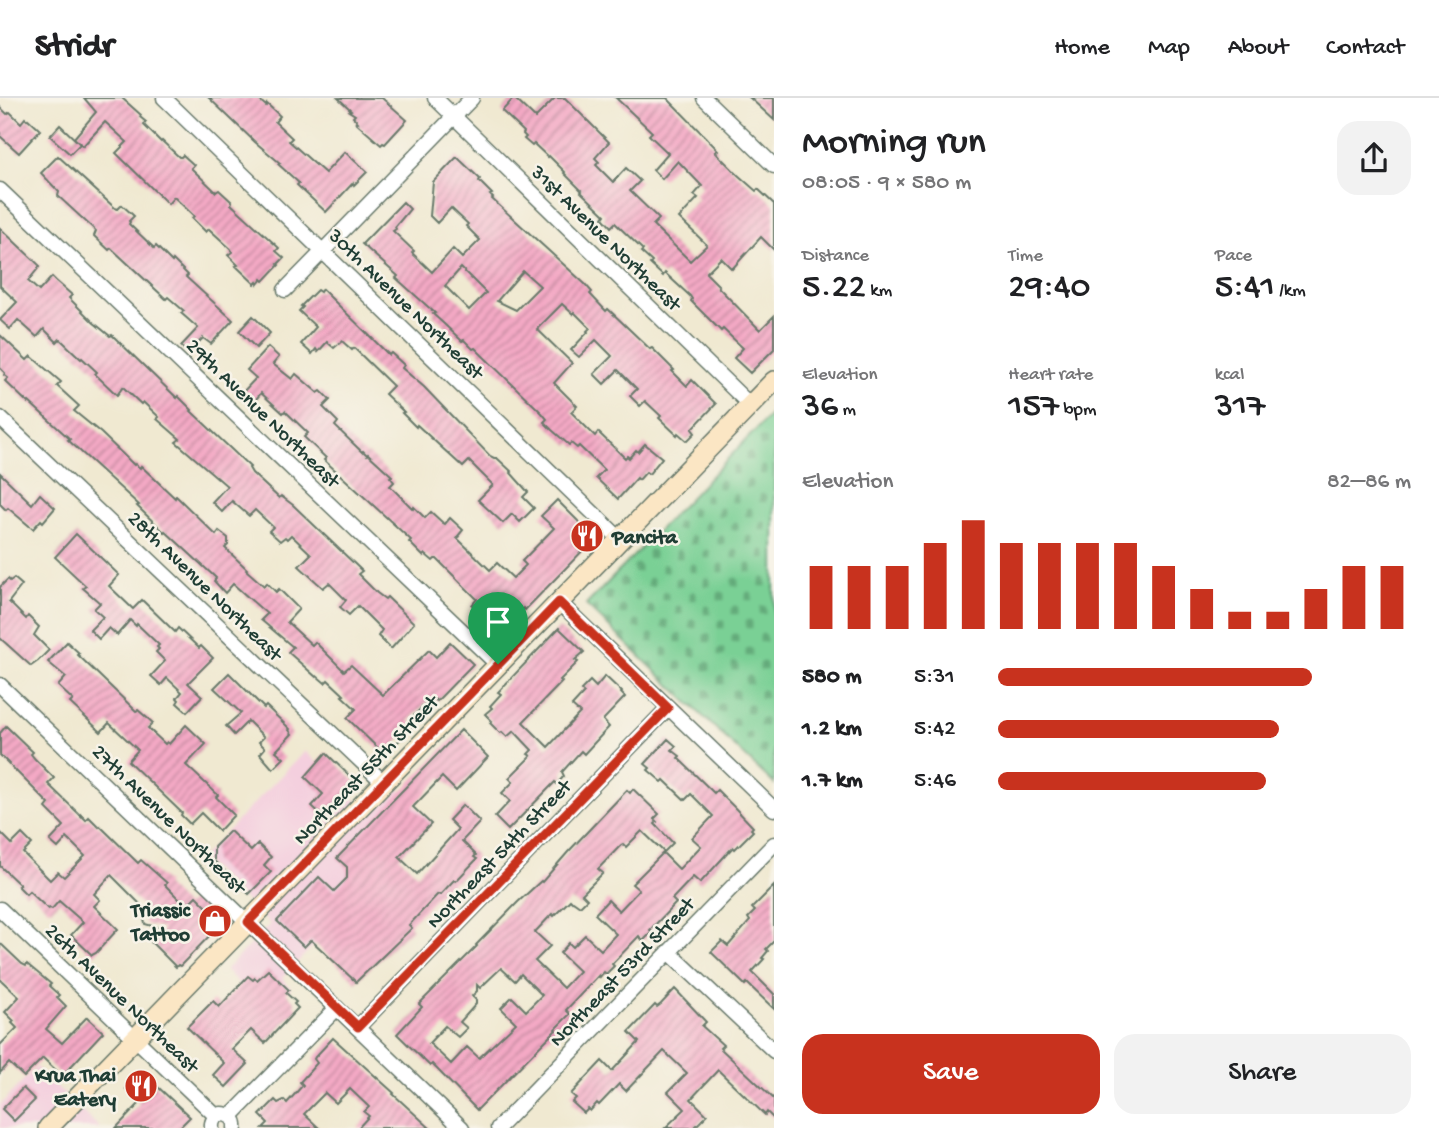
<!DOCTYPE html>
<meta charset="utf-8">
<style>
:root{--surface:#fff;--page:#f2f2f2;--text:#202124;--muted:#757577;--line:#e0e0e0;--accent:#c8321e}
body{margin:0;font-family:"Gochi Hand",sans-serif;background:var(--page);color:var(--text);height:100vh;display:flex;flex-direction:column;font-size:26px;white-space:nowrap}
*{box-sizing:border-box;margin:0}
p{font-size:23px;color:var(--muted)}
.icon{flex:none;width:38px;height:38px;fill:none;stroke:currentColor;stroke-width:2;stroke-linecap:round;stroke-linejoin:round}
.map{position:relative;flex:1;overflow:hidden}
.panel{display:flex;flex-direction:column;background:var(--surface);width:665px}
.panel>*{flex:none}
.pin{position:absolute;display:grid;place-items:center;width:60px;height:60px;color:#fff;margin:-72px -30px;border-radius:50% 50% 50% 0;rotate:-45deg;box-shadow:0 0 7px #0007}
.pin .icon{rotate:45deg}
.round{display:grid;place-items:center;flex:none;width:74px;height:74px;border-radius:21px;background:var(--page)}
.overview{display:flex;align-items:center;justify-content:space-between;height:119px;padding:0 28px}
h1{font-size:38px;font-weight:600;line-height:52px}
.metrics{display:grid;grid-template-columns:repeat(3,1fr);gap:10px;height:119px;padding:7px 28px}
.metrics div{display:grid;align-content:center}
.metrics b{font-size:35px;font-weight:600}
.metrics small{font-size:19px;font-weight:400}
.metrics p{font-size:19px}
.chart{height:196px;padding:14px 28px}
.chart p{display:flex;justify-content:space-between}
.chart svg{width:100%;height:126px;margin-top:7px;stroke:var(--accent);stroke-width:6}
.primary-button{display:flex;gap:14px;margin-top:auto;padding:14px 28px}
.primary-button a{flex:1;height:80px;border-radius:21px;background:var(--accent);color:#fff;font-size:28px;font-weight:600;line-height:80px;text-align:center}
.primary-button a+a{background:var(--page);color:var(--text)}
ul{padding:0 28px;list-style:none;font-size:23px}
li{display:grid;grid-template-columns:112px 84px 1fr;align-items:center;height:52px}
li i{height:18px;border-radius:9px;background:var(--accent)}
header{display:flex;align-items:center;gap:42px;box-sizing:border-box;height:98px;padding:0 35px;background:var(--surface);border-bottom:2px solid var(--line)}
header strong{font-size:33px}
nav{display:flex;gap:38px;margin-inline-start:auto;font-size:24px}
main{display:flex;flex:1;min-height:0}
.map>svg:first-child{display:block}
.built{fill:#f4cfde}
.cemetery{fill:url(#cemetery-stones);stroke:#4c8664;stroke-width:2}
.building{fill:url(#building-hatch);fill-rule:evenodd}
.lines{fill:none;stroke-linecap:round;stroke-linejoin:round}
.street-casing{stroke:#68796b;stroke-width:17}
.secondary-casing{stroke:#68796b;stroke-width:22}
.street{stroke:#fff;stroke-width:14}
.secondary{stroke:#fbe6c4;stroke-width:19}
.route-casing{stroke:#fff;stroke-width:14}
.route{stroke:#c8321e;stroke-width:9}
.labels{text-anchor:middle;stroke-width:5;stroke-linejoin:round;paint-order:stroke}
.street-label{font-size:21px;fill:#1f3d34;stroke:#f7f3e8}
.poi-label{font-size:21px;font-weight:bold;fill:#1f3d34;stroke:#f7f3e8;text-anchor:end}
</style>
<header>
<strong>Stridr</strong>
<nav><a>Home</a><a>Map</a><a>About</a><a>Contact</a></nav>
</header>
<main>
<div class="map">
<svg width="774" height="1030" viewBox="0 0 774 1030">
<defs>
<pattern id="cemetery-stones" width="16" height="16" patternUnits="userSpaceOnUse" patternTransform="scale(1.75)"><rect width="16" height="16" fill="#7ad095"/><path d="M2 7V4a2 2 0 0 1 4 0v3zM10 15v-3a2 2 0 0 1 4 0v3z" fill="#63aa7a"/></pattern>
<pattern id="building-hatch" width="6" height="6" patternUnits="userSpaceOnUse" patternTransform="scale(1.75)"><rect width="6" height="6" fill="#f4a9c5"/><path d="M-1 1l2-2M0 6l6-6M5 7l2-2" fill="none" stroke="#c58ba1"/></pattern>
</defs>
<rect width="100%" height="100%" fill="#f7f3e8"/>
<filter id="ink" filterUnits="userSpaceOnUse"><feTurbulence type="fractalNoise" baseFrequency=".0143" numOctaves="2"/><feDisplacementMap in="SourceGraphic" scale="14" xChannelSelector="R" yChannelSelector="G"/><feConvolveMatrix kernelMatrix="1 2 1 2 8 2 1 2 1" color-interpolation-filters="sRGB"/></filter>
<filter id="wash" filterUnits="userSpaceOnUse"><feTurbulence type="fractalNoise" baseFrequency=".00686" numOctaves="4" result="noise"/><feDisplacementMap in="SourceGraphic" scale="28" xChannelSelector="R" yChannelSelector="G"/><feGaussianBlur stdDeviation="1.57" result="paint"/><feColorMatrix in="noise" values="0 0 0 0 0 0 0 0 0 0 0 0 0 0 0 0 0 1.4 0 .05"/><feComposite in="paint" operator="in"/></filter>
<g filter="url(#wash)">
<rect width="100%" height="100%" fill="#f0e9d1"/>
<g class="built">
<polygon points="305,653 371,717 398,690 433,725 282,880 291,890 268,914 225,872 270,826 201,760"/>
<polygon points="36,969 100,1030 0,1030 0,1007"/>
</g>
<polygon class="cemetery" points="774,313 774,686 586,507"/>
<g id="blocks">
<g class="building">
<polygon points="84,0 122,0 141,17 140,19 146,24 144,27 161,44 162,43 179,59 181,59 183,57 194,67 191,70 216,94 219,92 232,104 231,106 279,150 276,153 284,160 278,166 279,167 264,183 262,181 258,186 257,184 255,186 236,168 238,167 228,157 232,154 231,151 209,131 206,134 192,120 194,118 174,99 168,106 116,55 127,44 105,24 83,48 74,40 96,14"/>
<polygon points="209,0 257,0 266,8 267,6 280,18 275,24 292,40 289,43 325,75 345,54 367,74 354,87 353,85 326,114 297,87 299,85 278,66 280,65 255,44"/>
<polygon points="338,0 382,0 407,22 385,46 383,45 381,47 356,25 358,24 353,19 355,17 349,13 351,12"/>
<polygon points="514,0 535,20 555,0 565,0 609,44 595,60 599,64 596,67 613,84 626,70 640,83 630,93 659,121 653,127 690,163 707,147 679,120 698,100 694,97 702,88 678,63 662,81 653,72 668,55 649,37 652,34 616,0 667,0 718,52 715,54 738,77 756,93 758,91 774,106 774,152 761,139 732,171 721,160 706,175 719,188 718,189 760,232 774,218 774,251 750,275 734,260 743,250 723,231 721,233 691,203 692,201 690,198 665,175 663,178 650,166 652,164 641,154 643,152 615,125 611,129 603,120 605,117 581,94 582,93 564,75 565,74 549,58 548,59 534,46 532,48 524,41 526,39 523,36 524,34 502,13"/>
<polygon points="750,0 774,0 774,22"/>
<polygon points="0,9 7,16 10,14 21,25 25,20 27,22 28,21 40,32 19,55 0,38"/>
<polygon points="60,27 80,46 70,56 50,38"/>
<polygon points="58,58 115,110 118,111 122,107 134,118 129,123 130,124 129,126 154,150 156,148 172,164 173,162 188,177 186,179 233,222 211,246 203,240 188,255 181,248 198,230 181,215 184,213 168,199 166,201 111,150 109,152 94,138 96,133 58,98 59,94 41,75"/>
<path d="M457,59L480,81L479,83L492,96L490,97L493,100L492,101L585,186L592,194L590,196L606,213L608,211L650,251L652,250L674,272L672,273L687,288L692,282L716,306L692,331L695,335L687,343L678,335L677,337L659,320L661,318L645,303L640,308L630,298L637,291L618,272L604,286L594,276L612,258L596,242L579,259L571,252L588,234L587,233L590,230L574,214L573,216L562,206L537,231L572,265L554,285L577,308L571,314L595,338L598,334L625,360L627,358L629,360L636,352L638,354L645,346L662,360L649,376L646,374L639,382L637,380L618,401L596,380L604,372L579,348L577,350L571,345L569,347L552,332L544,324L547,321L542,315L482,257L475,250L473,251L464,242L462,243L444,226L433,216L435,215L396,180L398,178L362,146L403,104L410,111L395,129L396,131L393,133L414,153L412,155L432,174L453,151L462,160L480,142L466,128L468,126L451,110L437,125L430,118L433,84ZM461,170L486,195L469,212L445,188ZM523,173L540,188L516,212L497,203Z"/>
<polygon points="0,130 40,168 28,183 39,193 52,179 56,183 72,197 69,200 93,224 110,238 112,237 177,300 178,298 192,312 191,313 250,369 249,370 252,375 279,400 281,398 293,407 362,473 358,476 377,495 385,501 387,499 414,525 391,551 378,538 382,532 358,508 349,517 340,509 346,502 329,485 323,490 299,468 311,456 291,437 287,441 285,439 280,443 269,433 273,429 255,412 249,418 232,403 222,414 212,404 227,388 176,344 180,341 157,321 159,319 143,304 141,306 123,289 117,297 95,276 97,274 82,260 81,261 60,241 57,244 44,231 37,239 18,222 10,231 0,222 17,204 0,188"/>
<polygon points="322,191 389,257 391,255 404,267 402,270 424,289 490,358 494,360 497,360 512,374 511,375 528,394 523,399 534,410 520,424 512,416 503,425 478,402 493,387 469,363 463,369 417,327 416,329 402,315 404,314 385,296 393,288 354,250 352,252 342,243 334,250 327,244 318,254 316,251 312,256 301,246 316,229 299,213 303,209 301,208 317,192 320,194"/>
<polygon points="253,218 270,235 256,250 239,233"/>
<polygon points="0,237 27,262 31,258 61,284 57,288 79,308 74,313 101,335 134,367 135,366 140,370 141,368 175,400 176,398 216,437 219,433 228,440 228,447 225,450 247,471 246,472 264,488 267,485 276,494 279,491 299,511 287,524 312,547 315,544 344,573 351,567 383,597 429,552 436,559 450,544 473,566 437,603 434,601 429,606 427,604 409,623 414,627 385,657 347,620 356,611 342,598 344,597 328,582 325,585 317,578 316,579 288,554 293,549 261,522 267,516 233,486 225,495 214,483 216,480 165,433 164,434 137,408 139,407 68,342 70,341 29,304 28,305 5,283 8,280 4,277 5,275 0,270"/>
<polygon points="268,249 279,259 273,266 292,281 296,276 318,295 321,293 330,302 323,309 338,324 335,328 362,354 363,353 367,357 368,356 392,378 390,379 394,384 390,388 413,411 414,409 425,420 431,414 443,425 445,426 450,420 463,432 458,438 459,439 457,440 490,472 497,465 513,480 526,467 522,463 554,430 541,418 557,402 595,440 525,512 523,510 501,534 472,507 477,501 437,461 435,461 433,463 425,456 423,458 409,444 411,442 324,362 326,360 304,339 308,335 285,313 283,315 261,295 252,306 241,296 256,280 247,272"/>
<polygon points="0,375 32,406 40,396 55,410 43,424 41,422 33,431 8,410 6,412 0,406"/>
<polygon points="76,436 119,477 109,488 133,511 142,502 175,534 178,530 199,550 201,548 213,560 188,585 202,598 187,614 177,605 179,602 177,600 182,594 167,580 161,587 151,578 165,563 156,554 159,551 157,549 159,547 137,526 136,528 130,522 117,537 109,530 99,541 90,532 103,519 94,511 100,505 83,490 86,488 55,459"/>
<polygon points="14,480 22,487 9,504 26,521 28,518 39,529 34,537 49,552 38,563 31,568 0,540 0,489 8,481 10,483"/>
<polygon points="559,530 584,554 575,562 578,564 560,582 562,584 523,624 548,649 580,615 572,608 584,595 581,592 590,583 596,589 605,578 622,594 621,595 625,599 603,622 609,629 584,656 581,653 562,674 564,678 557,686 555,684 508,732 495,719 510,703 502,695 513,684 509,680 531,658 528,656 532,652 514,633 507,639 502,634 500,635 490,625 492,623 485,616 492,610 490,608 501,596 498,594"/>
<polygon points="67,544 79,555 77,556 136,613 138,612 153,625 148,630 165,646 167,644 169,646 186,627 206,646 186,667 218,697 216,699 234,717 219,733 201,715 190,726 181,717 182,715 128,663 138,652 109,625 101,634 70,605 73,602 58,588 66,579 48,564"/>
<polygon points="229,575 264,610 266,608 290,631 289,632 292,636 276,653 284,660 273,671 260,656 265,650 259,644 264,639 248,623 234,637 226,628 241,615 214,590"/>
<polygon points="6,628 33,654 31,656 35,661 54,680 48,686 81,718 81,717 86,722 89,719 99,729 100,728 138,765 141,762 167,785 165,787 186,808 196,798 213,815 214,813 221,820 221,826 180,868 178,867 176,869 151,844 163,831 145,826 143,817 147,813 111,777 94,796 100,802 94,808 118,831 96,855 92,857 71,837 83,824 59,803 52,811 50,810 48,811 29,793 26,796 18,788 20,787 0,768 0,734 12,746 22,736 32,746 23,755 50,782 58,774 64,779 85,758 67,740 58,750 50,743 64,728 46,710 49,706 0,657 0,635"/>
<polygon points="461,632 488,659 456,693 442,679 413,709 431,726 399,759 417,776 458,731 449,722 463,707 480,724 462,743 476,757 474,759 477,761 456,783 454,782 440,797 438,796 409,827 412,830 356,884 311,842 304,849 277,823 319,779 334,793 347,780 347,769 337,760"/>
<path d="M668,641L676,648L672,652L680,658L678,660L714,695L717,692L734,709L753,729L751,731L753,733L735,751L733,749L700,785L693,779L672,801L676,805L650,832L652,834L643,843L639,838L612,866L614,868L606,876L604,874L600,879L599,877L566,912L570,916L555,931L556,932L477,1012L432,966L430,968L397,936L422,909L419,906L477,848L476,847L518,804L541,783L542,784L568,754L627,692L630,695L633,691L659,716L654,721L657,724L655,726L673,745L664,754L642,733L626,749L623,746L621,747L598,771L603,775L582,796L587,801L580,808L573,803L572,804L570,802L554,818L552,816L535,834L550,848L535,863L563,890L579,873L560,855L569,845L573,849L585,837L601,852L616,836L595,816L608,802L619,813L639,792L632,786L663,755L679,771L701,748L692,740L713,718L691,696L685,702L664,682L662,684L648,672L650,670L645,666ZM501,870L515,883L521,876L542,897L526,913L512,899L501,910L516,925L479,960L467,949L451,966L429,945L445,928L458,939L467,930L460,924L476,906V902L472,898L477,893V887L480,890Z"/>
<polygon points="326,655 358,686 325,720 312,708 323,696 305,679"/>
<polygon points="230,733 251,753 258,746 271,759 264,767 271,774 249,796 214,763 214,749"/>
<polygon points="774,788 774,843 766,851 768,853 762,860 764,861 752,874 774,896 774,911 747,885 745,887 711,854 722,843 728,848 750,823 748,820 755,813 752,810"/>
<polygon points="0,845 22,866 26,868 27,866 51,886 49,888 59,897 57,899 66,908 46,931 62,945 87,919 103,934 62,978 43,960 24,979 9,965 0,975 0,947 17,930 12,925 14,923 5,914 19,899 0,881"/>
<polygon points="268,872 289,892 286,895 296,904 294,906 298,910 265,945 251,932 232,951 248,966 226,989 213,977 224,965 187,929 213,903 219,909 248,878 253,882 255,880 257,882"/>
<polygon points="675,891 706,924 702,928 723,947 720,950 774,1001 774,1021 767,1014 765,1017 718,972 691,1001 707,1017 694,1030 665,1030 685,1011 668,994 687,975 664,953 626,993 619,986 599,1007 597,1005 590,1013 588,1011 584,1015 572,1004 576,1000 571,996 602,963 612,973 639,944 629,934 655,907 657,909 661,906"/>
<polygon points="333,940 394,995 393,996 430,1030 358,1030 369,1018 364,1014 369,1009 350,991 336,1005 325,995 304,1016 319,1030 263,1030 268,1025 260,1017 275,1002 278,1005 284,1002 287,1005 303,987 300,984 317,965 314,961 315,959"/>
<polygon points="142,974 190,1019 179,1030 116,1030 140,1005 126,991"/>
<polygon points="23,990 35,1002 14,1023 2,1011"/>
</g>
</g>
</g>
<g filter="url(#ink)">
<use href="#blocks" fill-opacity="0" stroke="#68796b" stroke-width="2"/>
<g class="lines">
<defs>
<g id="street">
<polyline points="164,0 620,441"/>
<polyline points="435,0 750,307"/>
<polyline points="704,0 774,68"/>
<polyline points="0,92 498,567"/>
<polyline points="285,192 472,0"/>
<polyline points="0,320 384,685"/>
<polyline points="559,504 774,711"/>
<polyline points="0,587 462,1030"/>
<polyline points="0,811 216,1018"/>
<polyline points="669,854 774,953"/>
<polyline points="358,929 668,610"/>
<polyline points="231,1018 337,910"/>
<path d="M212,1030C211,1023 215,1018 221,1016C230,1016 236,1021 235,1030"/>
<polyline points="498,1030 774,746"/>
</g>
<polyline id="secondary" points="48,1030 774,283"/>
</defs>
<use href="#street" class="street-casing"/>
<use href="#secondary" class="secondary-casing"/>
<use href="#street" class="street"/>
<use href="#secondary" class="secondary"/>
</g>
</g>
<g class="lines" filter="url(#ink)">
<defs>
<polygon id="route" points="559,504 668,610 358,929 248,824"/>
</defs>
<use href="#route" class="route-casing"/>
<use href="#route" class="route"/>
</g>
<defs>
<symbol id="restaurant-disc" viewBox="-11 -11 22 22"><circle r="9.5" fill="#c8321e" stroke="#f7f3e8"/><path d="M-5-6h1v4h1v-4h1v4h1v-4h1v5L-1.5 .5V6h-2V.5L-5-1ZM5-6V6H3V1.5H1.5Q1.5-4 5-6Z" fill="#fff"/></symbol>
<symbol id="shop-disc" viewBox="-11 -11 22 22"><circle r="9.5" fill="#c8321e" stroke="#f7f3e8"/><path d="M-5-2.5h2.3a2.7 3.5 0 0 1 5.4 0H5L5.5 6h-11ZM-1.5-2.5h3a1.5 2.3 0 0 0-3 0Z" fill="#fff"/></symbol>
</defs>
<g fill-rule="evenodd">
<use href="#restaurant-disc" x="568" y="419" width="38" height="38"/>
<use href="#shop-disc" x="196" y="804" width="38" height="38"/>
<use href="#restaurant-disc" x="122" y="969" width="38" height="38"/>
</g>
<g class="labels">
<g class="street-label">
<text transform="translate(607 139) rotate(44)" y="7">31st Avenue Northeast</text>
<text transform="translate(407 205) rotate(44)" y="7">30th Avenue Northeast</text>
<text transform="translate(264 314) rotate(44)" y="7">29th Avenue Northeast</text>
<text transform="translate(206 487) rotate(44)" y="7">28th Avenue Northeast</text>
<text transform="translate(365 671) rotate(-46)" y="7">Northeast 55th Street</text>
<text transform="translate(170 720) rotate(44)" y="7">27th Avenue Northeast</text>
<text transform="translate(498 755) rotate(-46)" y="7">Northeast 54th Street</text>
<text transform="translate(621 873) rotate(-46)" y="7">Northeast 53rd Street</text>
<text transform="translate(123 899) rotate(44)" y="7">26th Avenue Northeast</text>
</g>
<g class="poi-label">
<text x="612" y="445" text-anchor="start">Pancita</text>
<text x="190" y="818">Triassic<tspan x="190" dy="24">Tattoo</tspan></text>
<text x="116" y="983">Krua Thai<tspan x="116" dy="24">Eatery</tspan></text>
</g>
</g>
</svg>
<div class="pin" style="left:498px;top:566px;background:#1e9e55"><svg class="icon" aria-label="arrive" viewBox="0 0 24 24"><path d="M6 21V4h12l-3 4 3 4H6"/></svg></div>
</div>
<section class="panel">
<div class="overview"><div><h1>Morning run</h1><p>08:05 · 9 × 580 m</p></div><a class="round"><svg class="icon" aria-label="share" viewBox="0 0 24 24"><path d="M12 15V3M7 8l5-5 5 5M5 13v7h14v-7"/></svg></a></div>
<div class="metrics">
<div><p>Distance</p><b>5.22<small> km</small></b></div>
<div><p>Time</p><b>29:40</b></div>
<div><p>Pace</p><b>5:41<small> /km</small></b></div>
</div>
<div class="metrics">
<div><p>Elevation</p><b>36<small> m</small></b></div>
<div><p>Heart rate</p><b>157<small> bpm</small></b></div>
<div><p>kcal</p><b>317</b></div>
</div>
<div class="chart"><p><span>Elevation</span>82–86 m</p>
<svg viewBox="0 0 160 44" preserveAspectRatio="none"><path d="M5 44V22M15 44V22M25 44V22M35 44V14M45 44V6M55 44V14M65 44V14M75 44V14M85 44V14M95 44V22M105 44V30M115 44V38M125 44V38M135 44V30M145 44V22M155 44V22"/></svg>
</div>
<ul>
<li><b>580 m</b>5:31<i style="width:76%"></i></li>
<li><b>1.2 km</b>5:42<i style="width:68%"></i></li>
<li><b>1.7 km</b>5:46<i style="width:65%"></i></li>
</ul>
<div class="primary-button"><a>Save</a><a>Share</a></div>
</section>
</main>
